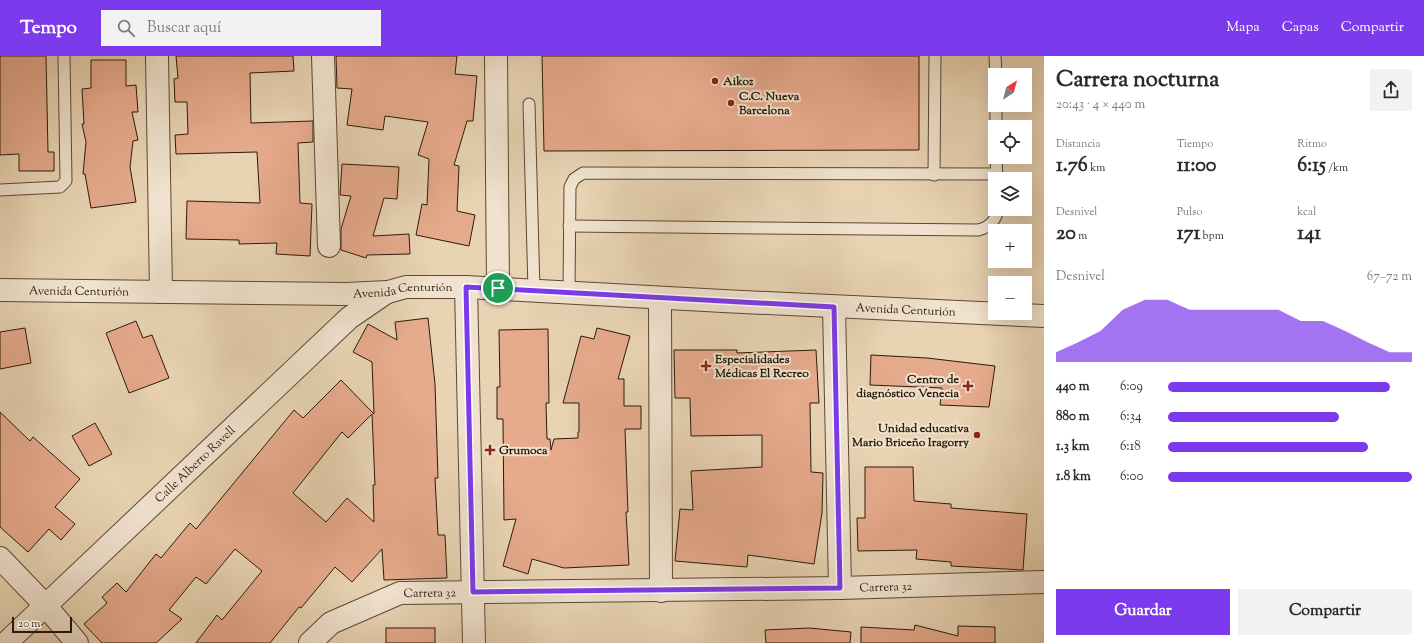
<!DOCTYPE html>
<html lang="es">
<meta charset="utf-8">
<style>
:root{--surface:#fff;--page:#f2f2f3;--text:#2b2b33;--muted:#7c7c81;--accent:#7c3aed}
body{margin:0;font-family:"Sorts Mill Goudy",serif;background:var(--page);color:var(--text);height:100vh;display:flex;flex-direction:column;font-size:15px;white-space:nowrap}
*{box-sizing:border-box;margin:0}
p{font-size:13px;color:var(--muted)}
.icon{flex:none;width:22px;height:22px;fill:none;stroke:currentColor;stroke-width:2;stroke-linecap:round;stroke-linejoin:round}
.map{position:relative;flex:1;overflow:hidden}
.panel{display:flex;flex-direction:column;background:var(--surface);width:380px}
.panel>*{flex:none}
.needle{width:26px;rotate:36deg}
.buttons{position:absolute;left:988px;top:12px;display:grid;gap:8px}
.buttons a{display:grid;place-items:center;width:44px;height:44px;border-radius:0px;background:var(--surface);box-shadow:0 4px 16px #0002;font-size:20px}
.scale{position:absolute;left:12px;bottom:10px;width:60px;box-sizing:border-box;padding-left:4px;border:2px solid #2b1b0a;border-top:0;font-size:11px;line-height:14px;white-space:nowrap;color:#2b1b0a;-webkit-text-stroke:3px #f0e2ce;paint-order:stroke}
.pin{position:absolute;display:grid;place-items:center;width:34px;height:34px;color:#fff;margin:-17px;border:2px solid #fff;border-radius:50%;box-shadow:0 1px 4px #0007}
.round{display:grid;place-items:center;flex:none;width:42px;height:42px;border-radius:0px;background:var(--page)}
.overview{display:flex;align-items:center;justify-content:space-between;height:68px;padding:0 12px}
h1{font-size:22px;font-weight:700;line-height:30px}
.metrics{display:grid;grid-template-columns:repeat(3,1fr);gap:6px;height:68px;padding:4px 12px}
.metrics div{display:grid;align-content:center}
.metrics b{font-size:20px;font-weight:700}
.metrics small{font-size:11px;font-weight:400}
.metrics p{font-size:11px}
.chart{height:112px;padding:8px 12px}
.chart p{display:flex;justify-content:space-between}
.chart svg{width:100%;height:72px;margin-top:4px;fill:var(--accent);opacity:.7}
.button{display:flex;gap:8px;margin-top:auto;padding:8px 12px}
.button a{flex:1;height:46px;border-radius:0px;background:var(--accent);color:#fff;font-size:16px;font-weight:700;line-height:46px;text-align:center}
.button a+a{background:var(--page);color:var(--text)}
ul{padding:0 12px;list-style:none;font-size:13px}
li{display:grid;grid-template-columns:64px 48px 1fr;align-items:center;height:30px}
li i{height:10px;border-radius:5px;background:var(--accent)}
header{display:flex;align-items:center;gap:24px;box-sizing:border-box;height:56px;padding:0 20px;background:var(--accent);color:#fff}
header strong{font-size:19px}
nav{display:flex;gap:22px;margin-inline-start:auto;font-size:14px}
.search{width:280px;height:36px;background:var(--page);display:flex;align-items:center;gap:10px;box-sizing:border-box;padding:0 14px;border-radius:0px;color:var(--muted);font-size:15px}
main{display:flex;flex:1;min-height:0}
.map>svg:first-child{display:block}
.building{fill:#e6aa8c;stroke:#2b1b0a;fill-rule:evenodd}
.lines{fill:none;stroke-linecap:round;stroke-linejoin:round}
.service-casing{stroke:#5a4934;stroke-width:13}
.minor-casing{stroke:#5a4934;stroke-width:24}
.service{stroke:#f0e2ce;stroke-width:11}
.minor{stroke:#f0e2ce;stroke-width:22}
.route-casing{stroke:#fff;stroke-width:8}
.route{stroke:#7c3aed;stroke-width:5}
.poi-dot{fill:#8f2418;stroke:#f0e2ce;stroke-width:1.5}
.labels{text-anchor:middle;stroke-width:4;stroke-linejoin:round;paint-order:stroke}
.poi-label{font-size:12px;font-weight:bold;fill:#2b1b0a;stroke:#f0e2ce;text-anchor:start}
.street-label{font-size:12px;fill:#2b1b0a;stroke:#f0e2ce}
</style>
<header>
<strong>Tempo</strong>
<div class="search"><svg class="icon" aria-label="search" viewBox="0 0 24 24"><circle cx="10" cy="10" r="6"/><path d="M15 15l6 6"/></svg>Buscar aquí</div>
<nav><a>Mapa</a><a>Capas</a><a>Compartir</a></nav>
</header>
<main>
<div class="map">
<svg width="1044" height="587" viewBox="0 0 1044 587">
<rect width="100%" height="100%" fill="#e8d3b3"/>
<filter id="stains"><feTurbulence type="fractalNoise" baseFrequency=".005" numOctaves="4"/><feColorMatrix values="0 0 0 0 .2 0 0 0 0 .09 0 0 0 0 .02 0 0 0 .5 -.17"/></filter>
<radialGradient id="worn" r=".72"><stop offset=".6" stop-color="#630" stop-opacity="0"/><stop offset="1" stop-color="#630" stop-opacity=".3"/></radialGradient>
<g class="building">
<polygon points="0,0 46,0 48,96 54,96 54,115 19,115 19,98 0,99"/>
<polygon points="176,0 293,0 294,15 250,17 251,67 313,65 313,86 298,87 300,147 312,148 310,200 276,198 277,187 239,188 239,184 186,183 187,145 260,147 257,96 176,98 175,79 188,78 187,46 175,46 174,23 178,22"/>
<polygon points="336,0 457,0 455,18 477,20 473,65 467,65 454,109 459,110 457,155 475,159 469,190 416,179 422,148 427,149 429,103 418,99 428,66 385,60 383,74 347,69 352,33 337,32"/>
<polygon points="542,0 919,0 919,94 544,95"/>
<polygon points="91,4 126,4 126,30 136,29 138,56 132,56 138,84 133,85 130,111 136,146 91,152 85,118 83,118 86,86 82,68 84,68 82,33 91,32"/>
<polygon points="342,108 399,111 397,143 384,142 373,180 409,178 410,198 367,199 366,202 341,194 341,173 351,140 340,139"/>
<path d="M428,262L435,328L438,422H435L438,479H445L447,522L384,524L382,493L352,526L335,511L301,552L299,551L270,587H196L217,559L222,564L262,515L235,493L206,528L196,521L169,554L182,563L156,587H102L84,568L107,547L102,541L117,527L126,536L156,498L161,502L190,467L196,473L294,354L303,362L341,324L374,358L372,306L353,296L368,268L397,284L395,266ZM372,358L375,429H373L374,466L347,442L326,466L293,437L342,376L348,382Z"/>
<polygon points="136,265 143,282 152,279 169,322 129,337 106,277"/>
<polygon points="25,272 31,307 0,313 0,276"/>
<polygon points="597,272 630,280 618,323 624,323 624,350 641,350 641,373 625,373 628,456 626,456 629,509 564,512 532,503 528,518 503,510 516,463 504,464 503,363 497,363 497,331 500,331 499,274 548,273 549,347 546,347 547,383 550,383 551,394 554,383 578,382 578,376 579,376 579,347 563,347 581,280 594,283"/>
<polygon points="674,294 737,294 737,297 816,294 819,347 810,347 811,416 823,417 822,457 814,508 748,499 747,511 675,505 680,453 693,454 691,415 762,411 762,379 691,380 690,342 675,342"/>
<polygon points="871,299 927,302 995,310 989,351 940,349 942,332 870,329"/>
<polygon points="0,356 30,385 33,381 80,423 55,451 75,468 61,484 49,473 28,496 0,471"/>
<polygon points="95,367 112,398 89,410 72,380"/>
<polygon points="865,411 913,411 914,445 951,448 951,452 1027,458 1023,514 951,510 951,506 916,503 917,494 858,495 857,462 865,462"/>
<polygon points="915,569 958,580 958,570 995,571 995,587 861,587 861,571 914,574"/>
<rect x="386" y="572" width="49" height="15"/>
<polygon points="809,572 851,576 850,587 766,587 765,574"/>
</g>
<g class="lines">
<defs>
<g id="service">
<polyline points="995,0 996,19"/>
<polyline points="529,48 534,234"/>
<polyline points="996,49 996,71"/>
<polyline points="996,101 997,123"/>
<polyline points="934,119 935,0"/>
<polyline points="0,134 60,131 66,125 64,0"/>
<path d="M569,170L978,174C989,172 996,164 998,153"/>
<polyline points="569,236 570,131 574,123 583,117 997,118"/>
</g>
<g id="minor">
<polyline points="157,0 161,236"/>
<polyline points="323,0 329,190"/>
<polyline points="496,0 498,232"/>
<polyline points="466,231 474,587"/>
<path id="s1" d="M0,234L346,238L388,236L406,231H466L723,245L1044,260"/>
<polyline points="660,242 661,535"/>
<polyline points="834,251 840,532"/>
<polyline points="0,502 45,549 77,587"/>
<path id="s2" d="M6,587L349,262L387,236"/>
<path id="s3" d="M310,587L331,567L400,537L840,532L1044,526"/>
</g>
</defs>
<use href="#service" class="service-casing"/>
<use href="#minor" class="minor-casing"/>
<use href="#service" class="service"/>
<use href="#minor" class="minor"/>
</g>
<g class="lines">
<defs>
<polygon id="route" points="466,231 834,251 840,532 473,536"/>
</defs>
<use href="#route" class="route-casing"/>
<use href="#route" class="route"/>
</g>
<g class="poi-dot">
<circle cx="715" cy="25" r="4"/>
<circle cx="731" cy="47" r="4"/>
<path d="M704 304h4v4h4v4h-4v4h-4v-4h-4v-4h4z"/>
<path d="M966 324h4v4h4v4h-4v4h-4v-4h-4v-4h4z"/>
<circle cx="977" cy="379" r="4"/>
<path d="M488 388h4v4h4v4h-4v4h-4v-4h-4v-4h4z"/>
</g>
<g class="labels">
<g class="poi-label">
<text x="723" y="29">Aikoz</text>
<text x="739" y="44">C.C. Nueva<tspan x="739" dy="14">Barcelona</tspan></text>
<text x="715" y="307">Especialidades<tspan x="715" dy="14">Médicas El Recreo</tspan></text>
<text x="959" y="327" text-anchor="end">Centro de<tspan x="959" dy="14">diagnóstico Venecia</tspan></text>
<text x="969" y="376" text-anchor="end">Unidad educativa<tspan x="969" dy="14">Mario Briceño Iragorry</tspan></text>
<text x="499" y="398">Grumoca</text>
</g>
<g class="street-label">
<text dy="4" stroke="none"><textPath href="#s1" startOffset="403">Avenida Centurión</textPath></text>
<text dy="4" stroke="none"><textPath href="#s1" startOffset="79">Avenida Centurión</textPath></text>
<text dy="4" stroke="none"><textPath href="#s1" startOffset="907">Avenida Centurión</textPath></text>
<text dy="4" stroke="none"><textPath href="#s2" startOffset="260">Calle Alberto Ravell</textPath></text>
<text dy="4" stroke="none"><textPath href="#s3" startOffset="590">Carrera 32</textPath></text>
<text dy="4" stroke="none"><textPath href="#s3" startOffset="134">Carrera 32</textPath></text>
</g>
</g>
<rect width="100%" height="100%" filter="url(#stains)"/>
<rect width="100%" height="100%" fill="url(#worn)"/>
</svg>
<div class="buttons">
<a><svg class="needle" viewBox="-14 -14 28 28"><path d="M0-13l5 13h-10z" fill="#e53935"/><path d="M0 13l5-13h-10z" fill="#7c7c81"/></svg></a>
<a><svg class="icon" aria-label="locate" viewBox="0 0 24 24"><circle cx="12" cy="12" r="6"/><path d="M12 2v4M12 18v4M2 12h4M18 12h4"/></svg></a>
<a><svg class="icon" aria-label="layers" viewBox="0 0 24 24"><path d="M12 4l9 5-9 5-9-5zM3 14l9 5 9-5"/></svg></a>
<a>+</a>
<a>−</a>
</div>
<div class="scale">20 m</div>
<div class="pin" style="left:498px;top:232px;background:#1e9e55"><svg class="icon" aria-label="arrive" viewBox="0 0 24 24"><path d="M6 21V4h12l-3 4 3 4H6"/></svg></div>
</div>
<section class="panel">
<div class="overview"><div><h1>Carrera nocturna</h1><p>20:43 · 4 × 440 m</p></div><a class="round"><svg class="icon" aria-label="share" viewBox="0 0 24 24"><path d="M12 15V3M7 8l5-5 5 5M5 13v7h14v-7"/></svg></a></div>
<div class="metrics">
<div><p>Distancia</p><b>1.76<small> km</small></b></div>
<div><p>Tiempo</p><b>11:00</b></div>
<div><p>Ritmo</p><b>6:15<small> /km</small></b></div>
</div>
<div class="metrics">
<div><p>Desnivel</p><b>20<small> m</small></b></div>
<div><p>Pulso</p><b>171<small> bpm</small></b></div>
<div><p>kcal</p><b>141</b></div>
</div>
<div class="chart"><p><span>Desnivel</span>67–72 m</p>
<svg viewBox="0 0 160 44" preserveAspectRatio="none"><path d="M0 44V38L10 32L20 25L30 12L40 6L50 6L60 12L70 12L80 12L90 12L100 12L110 19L120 19L130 25L140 32L150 38L160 38V44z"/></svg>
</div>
<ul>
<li><b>440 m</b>6:09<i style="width:91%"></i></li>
<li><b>880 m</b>6:34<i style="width:70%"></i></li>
<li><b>1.3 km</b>6:18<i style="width:82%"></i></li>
<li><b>1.8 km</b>6:00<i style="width:100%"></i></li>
</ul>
<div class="button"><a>Guardar</a><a>Compartir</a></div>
</section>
</main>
